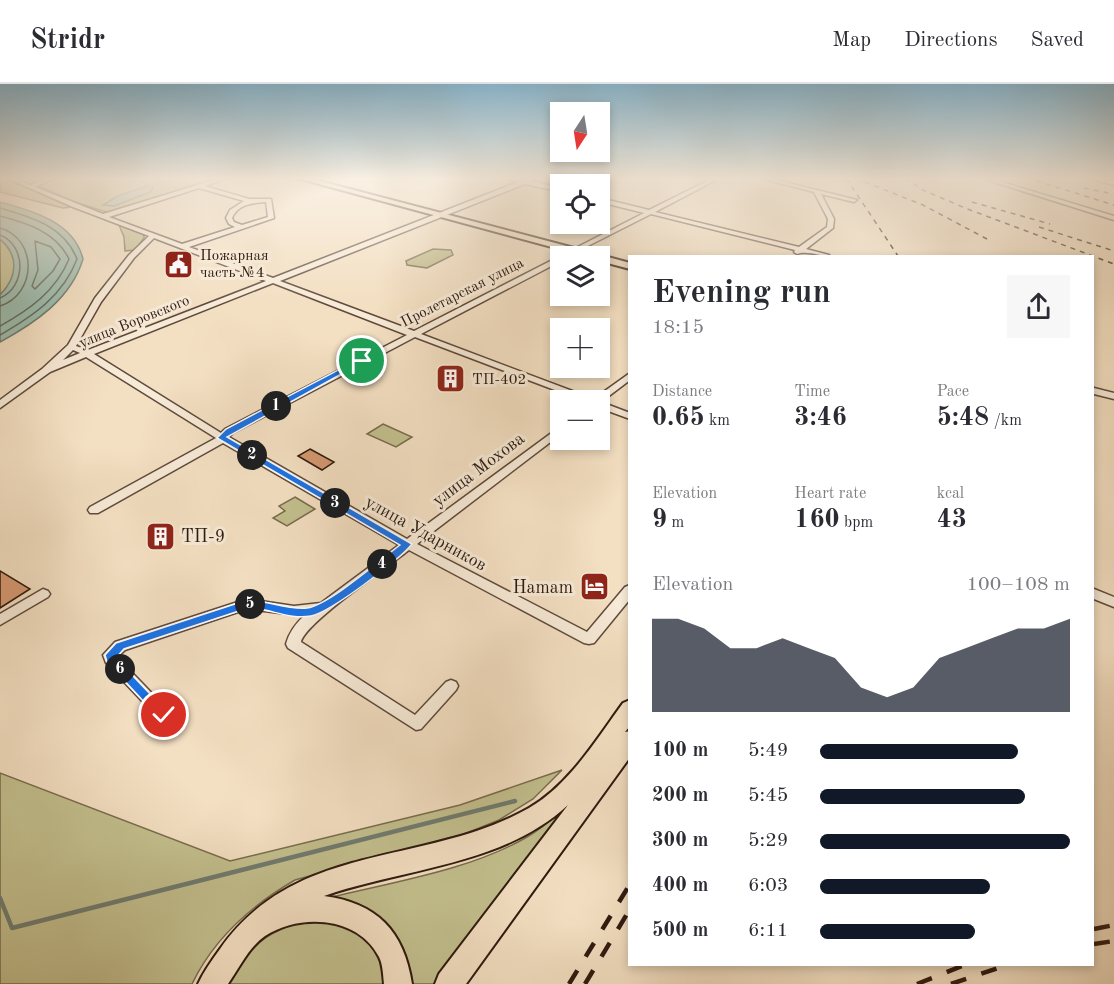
<!DOCTYPE html>
<meta charset="utf-8">
<style>
:root{--surface:#fff;--page:#f7f7f7;--text:#2b2b33;--muted:#7c7c81;--line:#e1e1e2;--accent:#111827}
body{margin:0;font-family:"Old Standard TT",serif;background:var(--page);color:var(--text);height:100vh;display:flex;flex-direction:column;font-size:22px;white-space:nowrap}
*{box-sizing:border-box;margin:0}
p{font-size:20px;color:var(--muted)}
.icon{flex:none;width:33px;height:33px;fill:none;stroke:currentColor;stroke-width:2;stroke-linecap:round;stroke-linejoin:round}
.map{position:relative;flex:1;overflow:hidden}
.side{position:absolute;left:628px;top:171px;width:466px;height:711px;display:flex;flex-direction:column;background:var(--surface);border-radius:0px;box-shadow:0 3px 9px #0003}
.side>*{flex:none}
.needle{width:39px;rotate:192deg}
.tools{position:absolute;left:550px;top:18px;display:grid;gap:12px}
.tools a{display:grid;place-items:center;width:60px;height:60px;border-radius:0px;background:var(--surface);box-shadow:0 3px 9px #0003;font-size:30px}
.pin{position:absolute;display:grid;place-items:center;width:51px;height:51px;color:#fff;margin:-26px;border:3px solid #fff;border-radius:50%;box-shadow:0 2px 6px #0007}
.km{position:absolute;width:30px;height:30px;margin:-15px;border-radius:50%;background:#222;color:#fff;font-size:16px;line-height:30px;text-align:center}
.round{display:grid;place-items:center;flex:none;width:63px;height:63px;border-radius:0px;background:var(--page)}
.summary{display:flex;align-items:center;justify-content:space-between;height:102px;padding:0 24px}
h1{font-size:33px;font-weight:700;line-height:45px}
.stats{display:grid;grid-template-columns:repeat(3,1fr);gap:9px;height:102px;padding:6px 24px}
.stats div{display:grid;align-content:center}
.stats b{font-size:26px;font-weight:700}
.stats small{font-size:16px;font-weight:400}
.stats p{font-size:16px}
.chart{height:168px;padding:12px 24px}
.chart p{display:flex;justify-content:space-between}
.chart svg{width:100%;height:108px;margin-top:6px;fill:var(--accent);opacity:.7}
ul{padding:0 24px;list-style:none;font-size:20px}
li{display:grid;grid-template-columns:96px 72px 1fr;align-items:center;height:45px}
li i{height:15px;border-radius:8px;background:var(--accent)}
header{display:flex;align-items:center;gap:36px;box-sizing:border-box;height:84px;padding:0 30px;background:var(--surface);border-bottom:2px solid var(--line)}
header strong{font-size:28px}
nav{display:flex;gap:33px;margin-inline-start:auto;font-size:21px}
.map>svg:first-child{display:block}
.green{fill:#c3bf8e;stroke:#786c4e;stroke-width:1.5}
.water{fill:#9cbdaf;stroke:#707b6f;stroke-width:1.5}
.lines{fill:none;stroke-linecap:round;stroke-linejoin:round}
.shore{stroke:#646b5f;stroke-width:1.5}
.stream{stroke:#707b6f;stroke-width:4.5}
.building{fill:#d69971;stroke:#2d190f;stroke-width:1.5}
.minor-casing{stroke:#5e4a3c;stroke-width:3}
.major-casing{stroke:#2d190f;stroke-width:4}
.minor{fill:#f7ead7;fill-rule:evenodd}
.major{fill:#f3dfc2;fill-rule:evenodd}
.rail-far1{stroke:#2d190f;stroke-width:1.5;stroke-dasharray:5 5;stroke-linecap:butt}
.rail{stroke:#2d190f;stroke-width:4.5;stroke-dasharray:16 16;stroke-linecap:butt}
.route{fill:#1a73e8;stroke:#fff;stroke-width:1.5}
.labels{text-anchor:middle;stroke-width:6;stroke-linejoin:round;paint-order:stroke}
.far-poi-label{font-size:15px;fill:#2d190f;stroke:#f7ead7;text-anchor:start}
.far-street-label{font-size:15px;fill:#2d190f;stroke:#f7ead7}
.street-label{font-size:18px;fill:#2d190f;stroke:#f7ead7}
.poi-label{font-size:18px;fill:#2d190f;stroke:#f7ead7;text-anchor:start}
</style>
<header>
<strong>Stridr</strong>
<nav><a>Map</a><a>Directions</a><a>Saved</a></nav>
</header>
<div class="map">
<svg width="1114" height="900" viewBox="0 0 1114 900">
<rect width="100%" height="100%" fill="#f3dfc2"/>
<filter id="stains"><feTurbulence type="fractalNoise" baseFrequency=".00333" numOctaves="4"/><feColorMatrix values="0 0 0 0 .2 0 0 0 0 .09 0 0 0 0 .02 0 0 0 .5 -.17"/></filter>
<radialGradient id="worn" r=".72"><stop offset=".6" stop-color="#630" stop-opacity="0"/><stop offset="1" stop-color="#630" stop-opacity=".3"/></radialGradient>
<g class="green">
<polygon points="0,94 3,94 71,123 63,124 0,108"/>
<polygon points="56,94 221,94 110,129 77,119 36,101"/>
<polygon points="119,141 144,150 144,154 135,166 125,167 124,153"/>
<path d="M0,155C19,173 20,192 0,211Z"/>
<polygon points="433,165 451,166 453,171 427,184 407,181 406,177"/>
<polygon points="383,340 412,353 396,363 367,350"/>
<polygon points="295,413 315,425 287,442 273,434 285,427 279,422"/>
<path d="M562,686L533,715L499,736L467,749L295,796C252,821 214,854 192,900H0V689L230,777L460,721Z"/>
<path d="M580,709L438,900H404L401,875L317,817C385,799 467,788 527,753C547,741 564,724 580,709Z"/>
<path d="M320,832L371,850L390,900H226C259,852 265,849 320,832Z"/>
</g>
<g class="water">
<polygon points="150,94 180,94 154,101 151,108 114,122 103,121 116,113 149,101 141,98"/>
<path d="M0,118C33,127 74,138 83,175C71,215 35,239 0,258V211C18,193 19,171 0,155Z"/>
</g>
<g class="lines">
<g class="shore">
<path d="M0,124C31,133 64,142 77,175C63,212 33,232 0,251"/>
<path d="M0,132C27,139 56,148 69,175C56,207 29,226 0,242"/>
<path d="M0,144C38,155 37,210 0,222"/>
<path d="M0,151C27,162 26,203 0,214"/>
<polygon points="35,157 51,163 60,175 53,187 35,205 32,202 38,186"/>
</g>
<polyline class="stream" points="0,814 12,844 515,717"/>
</g>
<g class="building">
<polygon points="310,365 334,378 322,386 298,372"/>
<polygon points="0,487 30,505 0,524"/>
</g>
<g class="lines">
<defs>
<g id="minor">
<path d="M7,94H14L30,101L48,94H55L35,103L103,130L220,94H228L205,102L249,115H271L274,134L189,163L273,194L518,98L505,94L524,96L537,94L531,97L561,104V108L525,100L280,197L414,247L644,129L600,118V114L649,126L713,94H720L655,128L799,163L827,143L828,135L814,108L760,94H768L857,116L854,118L821,110L834,135L833,144L806,165L829,171L830,172C820,172 806,166 797,170L794,168L795,166L651,130L568,172H561V177L421,250L591,314L592,316H581L415,253L233,349L229,353L407,455L561,342V350L417,460L587,548L625,503L630,501V515L594,559L589,560L584,559L409,466C389,482 305,539 301,558L415,631L446,598L451,596L456,598L458,602L456,606L421,645L416,646L288,564L286,560C289,549 295,540 304,532L247,525L125,566L117,573L169,627L172,631L169,635L164,637L159,635L106,579L103,571L115,558L247,515L294,522L321,519L399,461L223,359L98,429H90L88,426L90,423L216,354L86,273L50,288L0,324V316L42,285L68,261L95,214L129,171L149,152L73,123ZM199,104L244,117L230,126L226,134L229,140L235,143L182,160L109,133ZM266,118L268,133L242,141L234,138L232,134C238,120 253,119 266,118ZM154,154L266,197L88,266L76,262L101,218L134,174ZM273,199L407,251L225,345L221,349L94,270ZM73,266L80,269L63,276Z"/>
<polygon points="981,94 989,94 1114,132 1114,136"/>
<polygon points="1089,94 1098,94 1114,97 1114,101"/>
<polygon points="630,289 630,296 601,318 630,329 630,335 600,324 600,316 594,316 595,314"/>
<polygon points="1094,304 1114,309 1114,315 1094,310"/>
<polygon points="43,505 48,507 50,510 48,513 0,541 0,530"/>
<polygon points="1094,505 1114,513 1114,523 1094,515"/>
</g>
<g id="major">
<polygon points="297,94 308,94 597,170 630,179 630,185 600,177 600,172 585,172"/>
<path d="M630,616V642L625,648L630,647V673L466,900H435L439,890L568,721C502,782 404,784 324,812C377,819 404,847 412,900H384C383,891 383,881 379,873C358,832 300,829 265,852C249,863 239,884 228,900H198C204,887 212,876 220,865C296,756 425,783 529,724C569,701 596,656 623,619Z"/>
</g>
</defs>
<use href="#minor" class="minor-casing"/>
<use href="#major" class="major-casing"/>
<use href="#minor" class="minor"/>
<use href="#major" class="major"/>
<g class="rail-far1">
<polyline points="846,94 898,172"/>
<polyline points="905,94 923,106 965,124 1114,180"/>
<polyline points="1027,94 1114,121"/>
<polyline points="865,98 923,121 987,155"/>
<polyline points="1084,104 1114,110"/>
<polyline points="972,118 1050,140"/>
<polyline points="1039,143 1114,167"/>
</g>
<g class="rail">
<polyline points="1094,845 1114,841"/>
<polyline points="1094,860 1114,857"/>
<polyline points="569,900 630,800"/>
<polyline points="585,900 630,825"/>
<polyline points="917,900 967,880"/>
<polyline points="951,900 1010,880"/>
</g>
</g>
<linearGradient id="sky" x2="0" y2="1"><stop stop-color="#89b8d1"/><stop offset="0.43" stop-color="#faf1e4"/><stop offset="1" stop-color="#faf1e4" stop-opacity="0"/></linearGradient>
<rect width="1114" height="220" fill="url(#sky)"/>
<path class="route" d="M359,275L365,277L227,353L412,460C399,476 331,528 311,532C289,536 269,524 248,524L124,565L116,574L170,631L169,635H160L107,578L105,571L116,559L247,516C268,516 286,526 307,524C329,521 380,476 400,461L217,354L226,345Z"/>
<defs>
<symbol id="civic-square" viewBox="-11 -11 22 22"><rect x="-9" y="-9" width="18" height="18" rx="4" fill="#8f2418" stroke="#f7ead7"/><path d="M-.6-6.5H3V-4.5H.6V-3L4-1V1h2V6H-6V1h2V-1L-.6-3ZM-1.2 2.5V6h2.4V2.5Z" fill="#fff"/></symbol>
<symbol id="building-square" viewBox="-11 -11 22 22"><rect x="-9" y="-9" width="18" height="18" rx="4" fill="#8f2418" stroke="#f7ead7"/><path d="M-4-6H4V6H1V3H-1V6H-4ZM-2.5-4.3h1.7v1.8h-1.7ZM.8-4.3h1.7v1.8H.8ZM-2.5-1h1.7V.8h-1.7ZM.8-1h1.7V.8H.8Z" fill="#fff"/></symbol>
<symbol id="hotel-square" viewBox="-11 -11 22 22"><rect x="-9" y="-9" width="18" height="18" rx="4" fill="#8f2418" stroke="#f7ead7"/><path d="M-6-4.5h1.5V1H6V5H4.5V3h-9V5H-6ZM-4 0a1.8 1.8 0 1 1 3.6 0ZM.5 0V-2.5h3Q6-2.5 6 0Z" fill="#fff"/></symbol>
</defs>
<g fill-rule="evenodd">
<use href="#civic-square" x="162" y="164" width="33" height="33"/>
<use href="#building-square" x="434" y="278" width="33" height="33"/>
<use href="#building-square" x="144" y="436" width="33" height="33"/>
<use href="#hotel-square" x="578" y="486" width="33" height="33"/>
</g>
<g class="labels">
<g class="far-poi-label">
<text x="200" y="176">Пожарная<tspan x="200" dy="17">часть №4</tspan></text>
<text x="472" y="300">ТП-402</text>
</g>
<g class="far-street-label">
<text transform="translate(462 208) rotate(-27)" y="5">Пролетарская улица</text>
<text transform="translate(134 237) rotate(-22)" y="5">улица Воровского</text>
</g>
<g class="street-label">
<text transform="translate(478 385) rotate(-37)" y="6">улица Мохова</text>
<text transform="translate(426 449) rotate(29)" y="6">улица Ударников</text>
</g>
<g class="poi-label">
<text x="181" y="458">ТП-9</text>
<text x="573" y="509" text-anchor="end">Hamam</text>
</g>
</g>
<rect width="100%" height="100%" filter="url(#stains)"/>
<rect width="100%" height="100%" fill="url(#worn)"/>
</svg>
<div class="tools">
<a><svg class="needle" viewBox="-14 -14 28 28"><path d="M0-13l5 13h-10z" fill="#e53935"/><path d="M0 13l5-13h-10z" fill="#7c7c81"/></svg></a>
<a><svg class="icon" aria-label="locate" viewBox="0 0 24 24"><circle cx="12" cy="12" r="6"/><path d="M12 2v4M12 18v4M2 12h4M18 12h4"/></svg></a>
<a><svg class="icon" aria-label="layers" viewBox="0 0 24 24"><path d="M12 4l9 5-9 5-9-5zM3 14l9 5 9-5"/></svg></a>
<a>+</a>
<a>−</a>
</div>
<div class="pin" style="left:362px;top:277px;background:#1e9e55"><svg class="icon" aria-label="arrive" viewBox="0 0 24 24"><path d="M6 21V4h12l-3 4 3 4H6"/></svg></div>
<div class="pin" style="left:164px;top:631px;background:#d93025"><svg class="icon" aria-label="check" viewBox="0 0 24 24"><path d="M5 12l5 5 9-10"/></svg></div>
<b class="km" style="left:276px;top:322px">1</b>
<b class="km" style="left:252px;top:371px">2</b>
<b class="km" style="left:335px;top:419px">3</b>
<b class="km" style="left:382px;top:480px">4</b>
<b class="km" style="left:250px;top:520px">5</b>
<b class="km" style="left:120px;top:585px">6</b>
<section class="side">
<div class="summary"><div><h1>Evening run</h1><p>18:15</p></div><a class="round"><svg class="icon" aria-label="share" viewBox="0 0 24 24"><path d="M12 15V3M7 8l5-5 5 5M5 13v7h14v-7"/></svg></a></div>
<div class="stats">
<div><p>Distance</p><b>0.65<small> km</small></b></div>
<div><p>Time</p><b>3:46</b></div>
<div><p>Pace</p><b>5:48<small> /km</small></b></div>
</div>
<div class="stats">
<div><p>Elevation</p><b>9<small> m</small></b></div>
<div><p>Heart rate</p><b>160<small> bpm</small></b></div>
<div><p>kcal</p><b>43</b></div>
</div>
<div class="chart"><p><span>Elevation</span>100–108 m</p>
<svg viewBox="0 0 160 44" preserveAspectRatio="none"><path d="M0 44V6L10 6L20 10L30 18L40 18L50 14L60 18L70 22L80 34L90 38L100 34L110 22L120 18L130 14L140 10L150 10L160 6V44z"/></svg>
</div>
<ul>
<li><b>100 m</b>5:49<i style="width:79%"></i></li>
<li><b>200 m</b>5:45<i style="width:82%"></i></li>
<li><b>300 m</b>5:29<i style="width:100%"></i></li>
<li><b>400 m</b>6:03<i style="width:68%"></i></li>
<li><b>500 m</b>6:11<i style="width:62%"></i></li>
</ul>
</section>
</div>
